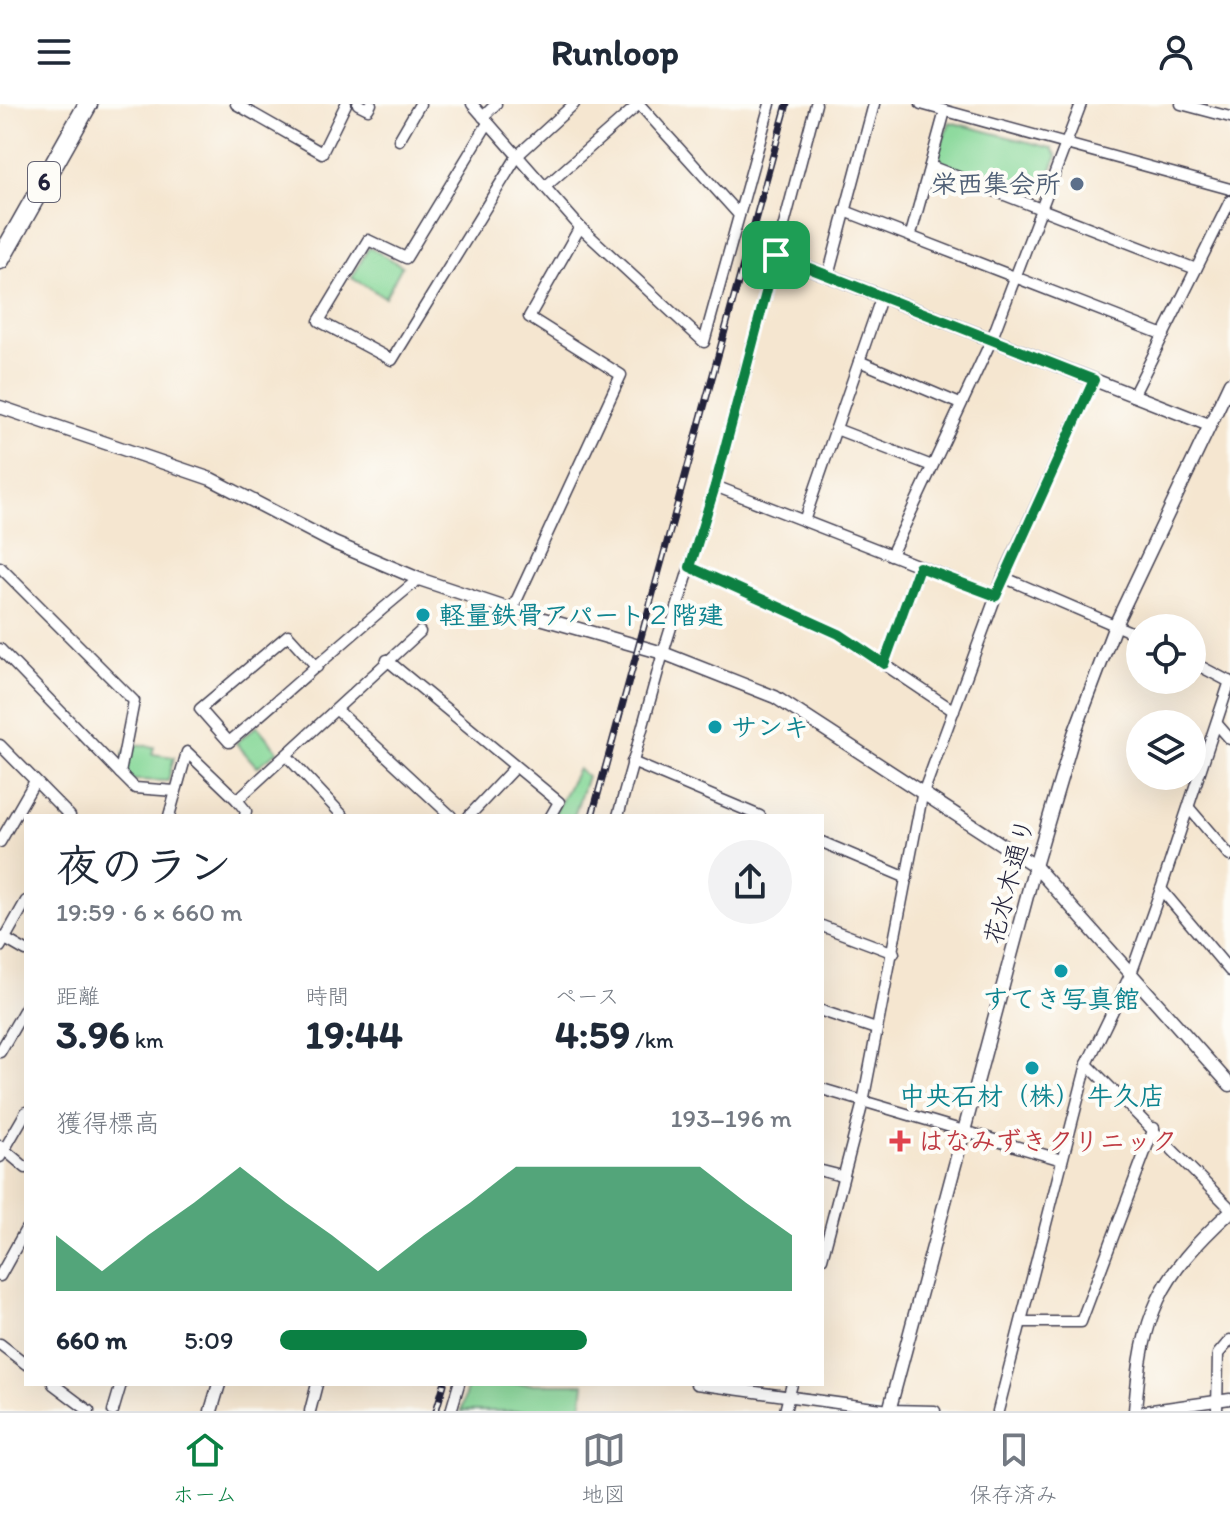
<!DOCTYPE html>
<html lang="ja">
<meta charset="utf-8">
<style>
:root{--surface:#fff;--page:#f2f2f3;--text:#1f2937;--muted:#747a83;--line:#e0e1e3;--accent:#0b8043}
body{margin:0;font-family:Itim,"Klee One",sans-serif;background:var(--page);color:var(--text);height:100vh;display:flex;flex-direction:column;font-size:30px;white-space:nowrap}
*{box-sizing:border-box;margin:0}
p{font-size:26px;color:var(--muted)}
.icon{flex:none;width:44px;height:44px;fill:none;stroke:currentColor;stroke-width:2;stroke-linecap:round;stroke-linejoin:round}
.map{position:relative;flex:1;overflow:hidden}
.sheet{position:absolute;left:24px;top:710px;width:800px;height:572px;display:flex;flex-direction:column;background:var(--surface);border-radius:0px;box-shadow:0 8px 32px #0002}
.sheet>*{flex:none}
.tools{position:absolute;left:1126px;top:510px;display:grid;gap:16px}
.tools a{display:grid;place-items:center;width:80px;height:80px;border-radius:50%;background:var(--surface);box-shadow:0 8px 32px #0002;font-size:40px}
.pin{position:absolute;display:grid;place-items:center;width:68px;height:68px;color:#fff;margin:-34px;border-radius:16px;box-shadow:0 4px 12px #0006}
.round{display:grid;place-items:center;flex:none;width:84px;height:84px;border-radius:42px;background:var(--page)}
.overview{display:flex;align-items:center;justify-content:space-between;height:136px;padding:0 32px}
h1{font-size:44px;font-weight:800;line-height:60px}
.stats{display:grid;grid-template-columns:repeat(3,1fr);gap:12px;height:136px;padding:8px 32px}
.stats div{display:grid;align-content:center}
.stats b{font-size:40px;font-weight:800}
.stats small{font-size:22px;font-weight:400}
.stats p{font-size:22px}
.chart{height:224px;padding:16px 32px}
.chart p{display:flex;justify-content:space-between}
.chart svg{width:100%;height:144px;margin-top:8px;fill:var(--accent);opacity:.7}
ul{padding:0 32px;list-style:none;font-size:26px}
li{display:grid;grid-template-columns:128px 96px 1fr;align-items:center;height:60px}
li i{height:20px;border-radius:10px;background:var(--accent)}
header{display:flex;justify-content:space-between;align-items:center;height:104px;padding:0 32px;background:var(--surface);font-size:36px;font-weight:800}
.tab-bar{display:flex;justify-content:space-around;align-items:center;height:112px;border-top:2px solid var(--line);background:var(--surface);font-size:22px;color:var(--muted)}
.tab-bar a{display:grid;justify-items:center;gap:4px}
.tab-bar .current{color:var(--accent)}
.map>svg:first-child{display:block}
.green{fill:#87d899;stroke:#547d6a;stroke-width:2}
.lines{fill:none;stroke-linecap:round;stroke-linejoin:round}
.minor-casing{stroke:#423f51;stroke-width:13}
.tertiary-casing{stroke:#423f51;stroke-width:15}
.trunk-casing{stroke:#423f51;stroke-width:21}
.minor{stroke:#fff;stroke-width:10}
.tertiary{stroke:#fff;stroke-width:12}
.trunk{stroke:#fff;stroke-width:18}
.rail-casing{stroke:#22223b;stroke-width:7}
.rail{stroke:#fdfcf7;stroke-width:4;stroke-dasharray:12;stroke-linecap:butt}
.route-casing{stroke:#fff;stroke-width:16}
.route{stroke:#0b8043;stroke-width:10}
.service-dot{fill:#5c6f8a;stroke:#fdfcf7;stroke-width:3}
.culture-dot{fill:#0f9aa8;stroke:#fdfcf7;stroke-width:3}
.health-dot{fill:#e0444e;stroke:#fdfcf7;stroke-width:3}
.labels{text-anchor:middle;stroke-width:8;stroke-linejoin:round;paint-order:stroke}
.shield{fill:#fdfcf7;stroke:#646373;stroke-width:2}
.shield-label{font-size:24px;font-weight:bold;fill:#22223b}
.service-label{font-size:26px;font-weight:bold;fill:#4e5e75;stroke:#fdfcf7;text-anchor:end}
.culture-label{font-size:26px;font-weight:bold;fill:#0d838f;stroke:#fdfcf7;text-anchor:start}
.street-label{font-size:26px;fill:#22223b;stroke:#fdfcf7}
.health-label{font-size:26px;font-weight:bold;fill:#be3a42;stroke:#fdfcf7;text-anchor:start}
</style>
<header><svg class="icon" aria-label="menu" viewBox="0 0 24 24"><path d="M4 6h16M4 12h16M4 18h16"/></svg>Runloop<svg class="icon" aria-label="person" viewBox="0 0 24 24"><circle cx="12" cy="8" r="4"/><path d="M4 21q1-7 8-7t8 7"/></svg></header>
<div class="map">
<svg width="1230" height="1307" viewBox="0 0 1230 1307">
<rect width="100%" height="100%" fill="#fdfcf7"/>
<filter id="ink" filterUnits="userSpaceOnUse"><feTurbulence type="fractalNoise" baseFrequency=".0125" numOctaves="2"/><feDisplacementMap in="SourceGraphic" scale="16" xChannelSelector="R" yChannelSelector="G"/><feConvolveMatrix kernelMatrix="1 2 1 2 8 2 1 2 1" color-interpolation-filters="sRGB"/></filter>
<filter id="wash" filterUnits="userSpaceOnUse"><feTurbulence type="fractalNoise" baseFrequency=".006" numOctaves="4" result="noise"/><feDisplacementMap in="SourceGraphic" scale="32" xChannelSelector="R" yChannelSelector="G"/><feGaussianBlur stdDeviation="1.8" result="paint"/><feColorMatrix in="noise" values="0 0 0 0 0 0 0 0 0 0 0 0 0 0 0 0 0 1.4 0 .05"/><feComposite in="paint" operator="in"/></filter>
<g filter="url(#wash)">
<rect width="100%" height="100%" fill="#f5e6d0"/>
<g class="green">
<polygon points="950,18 1052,44 1057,52 1039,92 1033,95 944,60 937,49"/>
<polygon points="369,143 402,162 385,193 352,174"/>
<polygon points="257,622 278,647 257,663 236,639"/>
<polygon points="133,640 154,643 152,650 174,653 168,677 133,676 122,666 124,647 131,648"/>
<polygon points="578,665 587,672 574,712 553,712"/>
<polygon points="468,1280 584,1280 581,1307 461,1307"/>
</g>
</g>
<g filter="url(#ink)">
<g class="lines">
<defs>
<g id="minor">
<polyline points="236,0 322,49 346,0"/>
<polyline points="358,0 368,5 371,0"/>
<polyline points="472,0 580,123 704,238 770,0"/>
<polyline points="639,0 739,111"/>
<polyline points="921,0 1230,85"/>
<polyline points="1181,0 1230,13"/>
<polyline points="483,13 496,0"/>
<polyline points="488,19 406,154 368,136 319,217 392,256 518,51 574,0"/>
<polyline points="399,36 420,0"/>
<polyline points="930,62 1196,165"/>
<polyline points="545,83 639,0"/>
<polyline points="845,107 1164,231"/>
<polyline points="911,130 945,7"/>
<polyline points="828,172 874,0"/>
<polyline points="859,257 960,300"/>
<polyline points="1133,292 1230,97"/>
<polyline points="836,325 932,362"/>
<polyline points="715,382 996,492"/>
<polyline points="804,417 881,194"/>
<polyline points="891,451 991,237 1081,0"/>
<polyline points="0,463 134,597 120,669 0,545"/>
<polyline points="690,463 839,530 954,607"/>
<polyline points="1003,473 1140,532"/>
<polyline points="512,506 621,271 529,213 580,123"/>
<polyline points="387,556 559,698 551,712"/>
<polyline points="1192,558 1230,578"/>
<polyline points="884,560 919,463"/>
<path d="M317,563L288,531L200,605L229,638C293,584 354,527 419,475"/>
<polyline points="337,606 451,712"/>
<polyline points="1217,620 1230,635"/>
<polyline points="0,641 70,712"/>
<polyline points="287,652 343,712"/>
<polyline points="632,658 760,712"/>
<polyline points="120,669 135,684 175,687"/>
<polyline points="1189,704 1230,752"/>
<polyline points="169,712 187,648 237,696"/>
<polyline points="245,712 246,707 237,696 420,528"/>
<polyline points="469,712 514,664"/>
<polyline points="618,712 663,549 715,382 816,0"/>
<polyline points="0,738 35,677"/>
<polyline points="822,738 907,774"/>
<polyline points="1161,785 1230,577"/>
<polyline points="822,822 894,849"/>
<polyline points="0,832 26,847"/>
<polyline points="0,843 26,797"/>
<polyline points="822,907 876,925"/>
<polyline points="0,948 26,903"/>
<polyline points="1087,960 1230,1104"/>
<polyline points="822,985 1062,1056"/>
<polyline points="0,1042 26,1064"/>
<polyline points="0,1053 26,1008"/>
<polyline points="822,1067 842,1072"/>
<polyline points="822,1155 863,998 922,692 1003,473 1094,276"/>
<polyline points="0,1172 26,1125"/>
<polyline points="1022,1218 1081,1218 1154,1024"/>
<polyline points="0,1240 26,1260"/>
<polyline points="53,1280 89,1307"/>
<polyline points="696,1280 889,1306 935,1307"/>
<polyline points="113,1307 121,1280"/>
<polyline points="310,1307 317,1280"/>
<polyline points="451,1307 459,1280"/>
<polyline points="785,1307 792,1280"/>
<polyline points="998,1307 1087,960 1132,867 1161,785 1230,867"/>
<polyline points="1145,1307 1230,1295"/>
<polyline points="1217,1307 1218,1250 1230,1236"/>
</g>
<g id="tertiary">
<polyline points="776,151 1209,321"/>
<polyline points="0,303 211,375 334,439 419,475 512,506 663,549 775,593 1035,762 1230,981"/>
<polyline points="211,1307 219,1280"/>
<polyline points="889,1307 1035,762 1074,630 1116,519 1230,279"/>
<path d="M1135,1307C1142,1210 1158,1174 1230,1108"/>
</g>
<polyline id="trunk" points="0,156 88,0"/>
</defs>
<use href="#minor" class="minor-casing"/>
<use href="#tertiary" class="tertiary-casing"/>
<use href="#trunk" class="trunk-casing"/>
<use href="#minor" class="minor"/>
<use href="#tertiary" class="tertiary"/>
<use href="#trunk" class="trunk"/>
<defs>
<g id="rail">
<polyline points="592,712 787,0"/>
<polyline points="436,1307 444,1280"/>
</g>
</defs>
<use href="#rail" class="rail-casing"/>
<use href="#rail" class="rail"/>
</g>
</g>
<g class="lines" filter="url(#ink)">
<defs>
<polygon id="route" points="776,151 1094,276 996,492 919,463 884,560 839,530 690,463 715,382"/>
</defs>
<use href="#route" class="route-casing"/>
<use href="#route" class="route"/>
</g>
<circle class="service-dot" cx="1077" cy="80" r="8"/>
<g class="culture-dot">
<circle cx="423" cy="511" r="8"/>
<circle cx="715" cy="623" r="8"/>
<circle cx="1061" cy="867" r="8"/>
<circle cx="1032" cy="964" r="8"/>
</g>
<path class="health-dot" d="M896 1025h8v8h8v8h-8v8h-8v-8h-8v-8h8z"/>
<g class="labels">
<rect class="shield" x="28" y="58" width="32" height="40" rx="6"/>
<g class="shield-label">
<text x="44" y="86">6</text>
</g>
<g class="service-label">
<text x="1061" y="89">栄西集会所</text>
</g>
<g class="culture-label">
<text x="439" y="520">軽量鉄骨アパート２階建</text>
<text x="731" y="632">サンキ</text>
<text x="1061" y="904" text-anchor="middle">すてき写真館</text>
<text x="1032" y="1001" text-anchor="middle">中央石材（株） 牛久店</text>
</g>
<g class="street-label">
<text transform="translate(1009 777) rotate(-75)" y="9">花水木通り</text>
</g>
<g class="health-label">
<text x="918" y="1046">はなみずきクリニック</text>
</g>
</g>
</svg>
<div class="tools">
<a><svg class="icon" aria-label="locate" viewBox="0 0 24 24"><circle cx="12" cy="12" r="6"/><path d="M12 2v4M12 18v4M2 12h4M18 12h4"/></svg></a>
<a><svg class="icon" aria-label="layers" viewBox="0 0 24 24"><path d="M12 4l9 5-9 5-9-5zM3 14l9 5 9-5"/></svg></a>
</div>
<div class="pin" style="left:776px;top:151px;background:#1e9e55"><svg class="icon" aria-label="arrive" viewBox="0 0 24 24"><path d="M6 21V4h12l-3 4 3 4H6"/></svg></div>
<section class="sheet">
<div class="overview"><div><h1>夜のラン</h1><p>19:59 · 6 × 660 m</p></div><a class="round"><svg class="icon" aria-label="share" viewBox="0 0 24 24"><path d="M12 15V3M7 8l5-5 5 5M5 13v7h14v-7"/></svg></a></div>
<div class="stats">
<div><p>距離</p><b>3.96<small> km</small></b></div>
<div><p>時間</p><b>19:44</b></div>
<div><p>ペース</p><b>4:59<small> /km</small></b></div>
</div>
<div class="chart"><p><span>獲得標高</span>193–196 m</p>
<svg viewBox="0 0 160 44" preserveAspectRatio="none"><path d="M0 44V27L10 38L20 27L30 17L40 6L50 17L60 27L70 38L80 27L90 17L100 6L110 6L120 6L130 6L140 6L150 17L160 27V44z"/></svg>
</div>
<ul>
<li><b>660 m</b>5:09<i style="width:60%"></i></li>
</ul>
</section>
</div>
<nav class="tab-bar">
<a class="current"><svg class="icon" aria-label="home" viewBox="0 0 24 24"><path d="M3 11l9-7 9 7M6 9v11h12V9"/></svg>ホーム</a>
<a><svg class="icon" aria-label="map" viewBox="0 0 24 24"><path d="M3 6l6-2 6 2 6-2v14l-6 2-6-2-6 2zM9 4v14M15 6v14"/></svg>地図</a>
<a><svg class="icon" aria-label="saved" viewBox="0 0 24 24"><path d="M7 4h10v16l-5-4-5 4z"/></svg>保存済み</a>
</nav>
